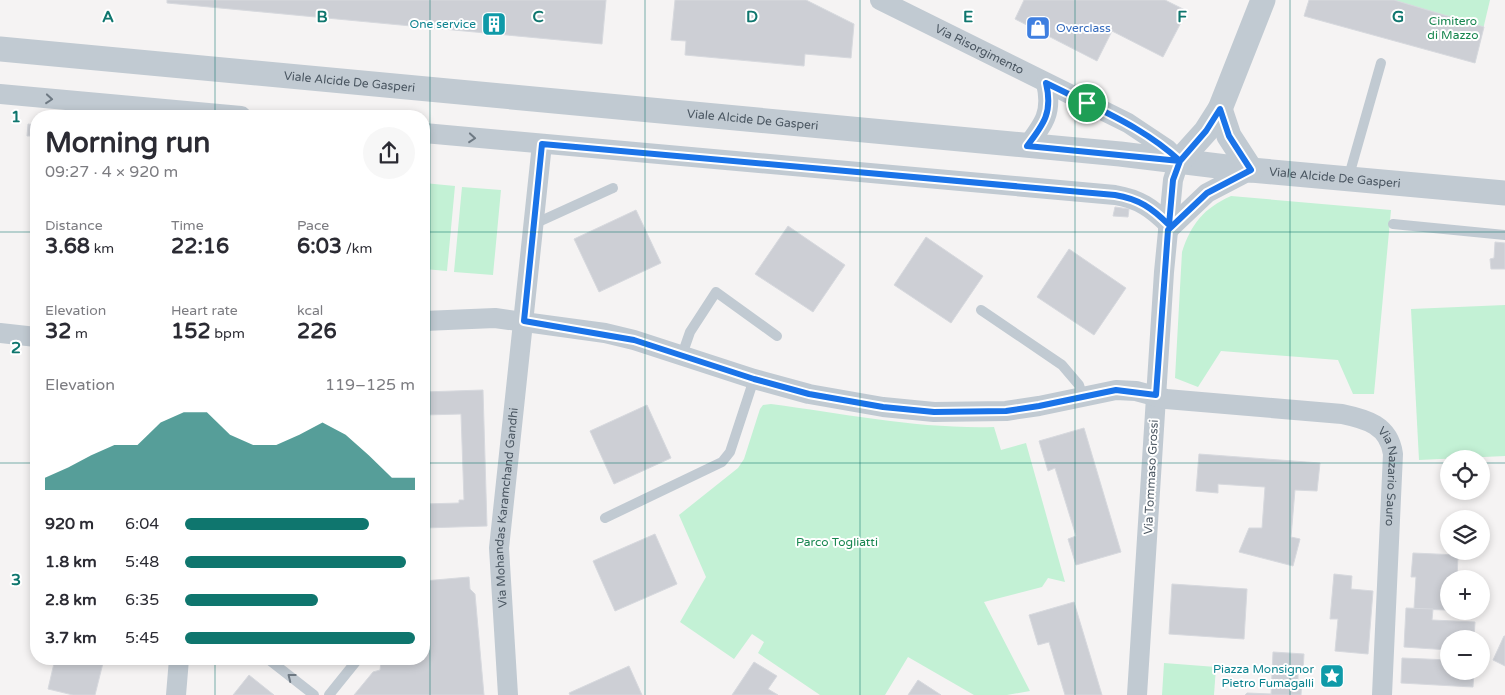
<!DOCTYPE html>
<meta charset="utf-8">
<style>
:root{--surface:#fff;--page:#f7f7f7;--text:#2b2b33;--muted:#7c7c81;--accent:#0f766e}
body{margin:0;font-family:"Varela Round",sans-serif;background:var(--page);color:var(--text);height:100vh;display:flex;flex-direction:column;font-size:19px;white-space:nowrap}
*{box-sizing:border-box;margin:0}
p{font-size:16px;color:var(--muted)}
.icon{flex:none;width:28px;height:28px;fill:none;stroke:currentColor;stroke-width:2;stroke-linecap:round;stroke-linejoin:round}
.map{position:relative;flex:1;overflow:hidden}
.panel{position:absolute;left:30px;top:110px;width:400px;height:555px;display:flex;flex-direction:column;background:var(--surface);border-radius:20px;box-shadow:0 2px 8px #0003}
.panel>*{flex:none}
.fabs{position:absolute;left:1440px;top:450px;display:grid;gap:10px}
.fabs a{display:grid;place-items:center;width:50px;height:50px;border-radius:50%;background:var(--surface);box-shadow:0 2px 8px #0003;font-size:25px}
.pin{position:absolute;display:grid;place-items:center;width:42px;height:42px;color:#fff;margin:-21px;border:2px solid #fff;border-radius:50%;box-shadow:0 1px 5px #0007}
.round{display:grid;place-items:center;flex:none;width:52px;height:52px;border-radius:26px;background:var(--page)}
.overview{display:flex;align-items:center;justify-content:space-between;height:85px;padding:0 15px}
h1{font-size:28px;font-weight:800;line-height:38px}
.metrics{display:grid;grid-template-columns:repeat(3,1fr);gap:8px;height:85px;padding:5px 15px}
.metrics div{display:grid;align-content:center}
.metrics b{font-size:21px;font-weight:800}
.metrics small{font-size:14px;font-weight:400}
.metrics p{font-size:14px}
.chart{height:140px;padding:10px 15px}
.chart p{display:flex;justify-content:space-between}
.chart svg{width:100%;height:90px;margin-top:5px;fill:var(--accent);opacity:.7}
ul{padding:0 15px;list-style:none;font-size:16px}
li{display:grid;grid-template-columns:80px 60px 1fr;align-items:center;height:38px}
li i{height:12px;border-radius:6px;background:var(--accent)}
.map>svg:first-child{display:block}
.green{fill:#c3f1d5}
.building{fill:#cdcfd5;stroke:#d7d9de}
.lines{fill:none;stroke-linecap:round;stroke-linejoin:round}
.service{stroke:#c1cad2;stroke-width:10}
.minor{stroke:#c1cad2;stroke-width:20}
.tertiary{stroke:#c1cad2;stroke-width:25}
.oneway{stroke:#6e7983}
.route-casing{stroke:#fff;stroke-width:10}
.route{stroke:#1a73e8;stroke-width:6}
.grid{fill:none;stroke:#0f766e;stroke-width:1;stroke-opacity:0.55}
.labels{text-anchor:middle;stroke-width:4;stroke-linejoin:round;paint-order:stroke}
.park-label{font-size:12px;fill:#17864f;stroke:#fff}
.culture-label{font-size:12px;fill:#0d838f;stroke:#fff;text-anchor:end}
.shop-label{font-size:12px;fill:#366cbe;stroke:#fff;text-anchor:start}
.street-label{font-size:12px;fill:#4a5661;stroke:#fff}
.grid-label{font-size:16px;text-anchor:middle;font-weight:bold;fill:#0f766e;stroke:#fff;stroke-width:4;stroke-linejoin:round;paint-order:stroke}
</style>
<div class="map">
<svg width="1505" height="695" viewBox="0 0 1505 695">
<rect width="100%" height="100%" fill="#f5f3f3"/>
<g class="green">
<polygon points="1309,0 1490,0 1475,63"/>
<polygon points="424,183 455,186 447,271 424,269"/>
<polygon points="462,187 501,190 493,275 454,272"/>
<path d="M1231,196L1391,210L1374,394H1353L1338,360L1221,351L1198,387L1175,378L1182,252C1191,224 1204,208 1231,196Z"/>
<polygon points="1505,305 1505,456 1419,460 1411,309"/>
<path d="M771,404C846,414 918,429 994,427L1001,450L1026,443L1065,582L1048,578L1042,587L984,602L1030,691L1007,695H974L908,657L885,695H820L758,653L764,642L752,634L734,659L680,622L706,577L679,515L738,468L744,459L760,409L763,405Z"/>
<polygon points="1164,663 1216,667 1214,695 1162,695"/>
</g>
<g class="building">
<polygon points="167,0 606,0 602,44 167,3"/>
<polygon points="675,0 806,0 854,24 851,58 805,54 804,66 685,55 686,41 671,40"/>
<polygon points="1024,0 1165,0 1187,11 1163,57 1112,31 1097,61 1015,19"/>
<polygon points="1309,0 1394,0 1484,27 1475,63 1304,16"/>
<polygon points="28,124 36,125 36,136 27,136"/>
<polygon points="1115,207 1129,209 1128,217 1113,216"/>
<polygon points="636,210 661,263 599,292 574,239"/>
<polygon points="788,226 845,265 813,312 755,274"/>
<polygon points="926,237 983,276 951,323 894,285"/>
<polygon points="1495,242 1505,243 1505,269 1491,269 1490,259 1494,258"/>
<polygon points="1069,249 1126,288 1094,335 1037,297"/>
<polygon points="483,390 487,526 424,528 424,504 459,503 459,500 464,500 461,414 424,415 424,392"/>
<polygon points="647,405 671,458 614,484 590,431"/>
<polygon points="1084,428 1121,552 1076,565 1068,539 1076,536 1055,468 1048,471 1039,441"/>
<polygon points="1199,454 1320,463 1317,491 1295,490 1291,537 1300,539 1293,566 1239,552 1249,528 1262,528 1265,487 1218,484 1218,493 1196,491"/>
<polygon points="655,534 677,584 615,611 593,561"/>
<polygon points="1413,553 1458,555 1457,579 1449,579 1446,610 1414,609 1416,577 1411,577"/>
<polygon points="1334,574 1352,576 1351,589 1373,591 1368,654 1335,651 1338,619 1330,619"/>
<polygon points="469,577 470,589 475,594 484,695 354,695 373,672 380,670 381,662 392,661 392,659 424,659 424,581"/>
<polygon points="1172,584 1247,589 1244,639 1169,634"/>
<polygon points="1074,602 1102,695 1065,695 1049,642 1038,645 1029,615"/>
<polygon points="1406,608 1433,609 1432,620 1475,622 1474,639 1449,639 1449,650 1404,647"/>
<polygon points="1504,636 1505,636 1505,666 1493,660"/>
<polygon points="1273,652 1304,654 1303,672 1298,671 1298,680 1302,680 1301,695 1271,695"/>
<polygon points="1402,658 1449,660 1449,671 1474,671 1473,687 1401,683"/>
<polygon points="55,659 104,659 95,695 73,695 48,689"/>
<polygon points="754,662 777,676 768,689 778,695 732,695"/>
<polygon points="629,666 642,695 570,695 569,693"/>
<polygon points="249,675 274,695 233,695"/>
<polygon points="918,680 941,695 908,695"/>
<polygon points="1247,693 1271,694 1271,695 1245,695"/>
</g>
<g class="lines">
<g class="service">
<polyline points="1348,179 1381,63"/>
<polyline points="534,224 613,188"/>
<polyline points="1393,224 1505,235"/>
<polyline points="981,310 1062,365 1079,385 1083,397"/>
<polyline points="682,355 690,332 716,292 777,336"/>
<polyline points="605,518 722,462 730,452 754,379"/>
<polyline points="268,659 314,695"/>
<polyline points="329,695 358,659"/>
</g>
<g class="minor">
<path id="s1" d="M880,0L1128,123L1167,149L1179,161L1173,180L1164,272L1137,695"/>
<polyline points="0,94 241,116"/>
<path d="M424,133L1115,195C1139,199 1152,208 1169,225"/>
<path d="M1027,146C1044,124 1053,112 1046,83"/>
<polyline points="1168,230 1207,193 1251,170"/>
<path id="s2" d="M424,321L495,318L605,333L634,340L754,379L809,394L883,407L934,412L1006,411L1039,406L1116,390L1136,391L1166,399L1342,414C1366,419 1389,425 1393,454L1382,695"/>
<polyline points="0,333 36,337"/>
<polyline points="176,695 179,659"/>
<path id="s3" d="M508,695L499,548L542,144"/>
</g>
<g class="tertiary">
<path id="s4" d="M0,49L1120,154L1251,170L1505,193"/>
<polyline points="1220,109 1229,136 1251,170"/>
<polyline points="1179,161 1206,131 1220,109 1263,0"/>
</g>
</g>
<defs><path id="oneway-chevron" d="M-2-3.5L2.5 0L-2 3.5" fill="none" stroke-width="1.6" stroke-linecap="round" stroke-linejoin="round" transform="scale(1.25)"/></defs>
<g class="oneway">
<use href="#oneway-chevron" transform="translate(49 99) rotate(5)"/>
<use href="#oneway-chevron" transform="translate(472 138) rotate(5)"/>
<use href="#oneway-chevron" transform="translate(291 677) rotate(-142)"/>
</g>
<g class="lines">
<defs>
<path id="route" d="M1087,103C1120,119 1152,135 1180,161L1173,180L1169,225C1152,208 1139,199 1115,195L542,144L524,321L634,340L754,379L809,394L883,407L934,412L1006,411L1039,406L1116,390L1156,395L1168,230L1207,193L1251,170L1229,136L1220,109L1206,131L1180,161L1027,146C1044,124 1053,112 1046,83L1087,103"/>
</defs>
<use href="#route" class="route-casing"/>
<use href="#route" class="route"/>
</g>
<path class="grid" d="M215,0V116M430,0V695M645,0V695M860,0V695M1075,0V695M1290,0V695M0,232H36M424,232H1505M0,463H36M424,463H1449M1481,463H1505M215,659V695"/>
<defs>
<symbol id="building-square" viewBox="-11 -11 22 22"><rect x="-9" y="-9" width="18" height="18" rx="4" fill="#0f9aa8" stroke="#fff"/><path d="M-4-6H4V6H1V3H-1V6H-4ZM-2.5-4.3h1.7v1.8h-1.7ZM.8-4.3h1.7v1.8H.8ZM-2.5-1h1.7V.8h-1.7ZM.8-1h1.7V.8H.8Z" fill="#fff"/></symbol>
<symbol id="shop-square" viewBox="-11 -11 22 22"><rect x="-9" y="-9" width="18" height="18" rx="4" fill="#3f7fe0" stroke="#fff"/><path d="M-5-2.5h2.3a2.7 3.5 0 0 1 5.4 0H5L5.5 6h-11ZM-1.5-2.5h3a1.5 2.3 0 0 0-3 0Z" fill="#fff"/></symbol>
<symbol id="sight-square" viewBox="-11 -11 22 22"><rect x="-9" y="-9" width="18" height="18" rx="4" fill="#0f9aa8" stroke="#fff"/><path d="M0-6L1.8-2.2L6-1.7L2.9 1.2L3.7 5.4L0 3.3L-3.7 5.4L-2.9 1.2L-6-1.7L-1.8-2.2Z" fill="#fff"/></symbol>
</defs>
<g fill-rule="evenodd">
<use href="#building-square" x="480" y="10" width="28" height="28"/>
<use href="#shop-square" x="1024" y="14" width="28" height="28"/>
<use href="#sight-square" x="1318" y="662" width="28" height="28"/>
</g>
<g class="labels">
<g class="park-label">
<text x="1453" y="25">Cimitero<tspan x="1453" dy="14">di Mazzo</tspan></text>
<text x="837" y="546">Parco Togliatti</text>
</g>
<g class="culture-label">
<text x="476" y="28">One service</text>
<text x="1314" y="673">Piazza Monsignor<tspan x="1314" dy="14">Pietro Fumagalli</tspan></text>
</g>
<g class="shop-label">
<text x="1056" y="32">Overclass</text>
</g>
<g class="street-label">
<text dy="4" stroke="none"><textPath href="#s1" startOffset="111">Via Risorgimento</textPath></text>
<text dy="4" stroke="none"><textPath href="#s4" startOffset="351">Viale Alcide De Gasperi</textPath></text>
<text dy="4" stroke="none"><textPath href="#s4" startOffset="756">Viale Alcide De Gasperi</textPath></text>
<text dy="4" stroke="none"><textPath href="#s4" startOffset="1341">Viale Alcide De Gasperi</textPath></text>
<text transform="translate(1151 477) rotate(-87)" y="4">Via Tommaso Grossi</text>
<text dy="4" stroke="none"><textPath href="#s2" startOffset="1025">Via Nazario Sauro</textPath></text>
<text dy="4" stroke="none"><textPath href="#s3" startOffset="188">Via Mohandas Karamchand Gandhi</textPath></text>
</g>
</g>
<g class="grid-label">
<text x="108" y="22">A</text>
<text x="322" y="22">B</text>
<text x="538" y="22">C</text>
<text x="752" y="22">D</text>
<text x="968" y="22">E</text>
<text x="1182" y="22">F</text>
<text x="1398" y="22">G</text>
<text x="16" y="122">1</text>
<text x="16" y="353">2</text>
<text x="16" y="585">3</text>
</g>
</svg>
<div class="fabs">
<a><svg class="icon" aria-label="locate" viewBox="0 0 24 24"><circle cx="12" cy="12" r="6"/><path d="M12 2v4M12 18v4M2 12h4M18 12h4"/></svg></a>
<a><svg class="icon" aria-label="layers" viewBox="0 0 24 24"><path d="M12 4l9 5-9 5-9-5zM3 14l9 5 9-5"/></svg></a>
<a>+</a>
<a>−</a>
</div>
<div class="pin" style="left:1087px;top:103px;background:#1e9e55"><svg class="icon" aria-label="arrive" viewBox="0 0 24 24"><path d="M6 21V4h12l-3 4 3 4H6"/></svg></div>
<section class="panel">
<div class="overview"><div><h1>Morning run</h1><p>09:27 · 4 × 920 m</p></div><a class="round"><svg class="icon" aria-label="share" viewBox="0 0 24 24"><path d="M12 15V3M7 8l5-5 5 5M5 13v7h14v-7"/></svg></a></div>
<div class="metrics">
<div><p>Distance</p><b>3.68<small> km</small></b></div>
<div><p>Time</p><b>22:16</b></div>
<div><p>Pace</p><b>6:03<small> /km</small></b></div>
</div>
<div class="metrics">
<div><p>Elevation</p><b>32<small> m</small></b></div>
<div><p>Heart rate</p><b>152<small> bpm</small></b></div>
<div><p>kcal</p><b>226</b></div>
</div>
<div class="chart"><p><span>Elevation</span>119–125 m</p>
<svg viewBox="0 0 160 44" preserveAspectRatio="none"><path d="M0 44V38L10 33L20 27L30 22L40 22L50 11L60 6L70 6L80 17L90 22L100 22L110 17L120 11L130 17L140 27L150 38L160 38V44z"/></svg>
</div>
<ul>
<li><b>920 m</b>6:04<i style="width:80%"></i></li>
<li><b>1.8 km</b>5:48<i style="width:96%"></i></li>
<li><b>2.8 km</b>6:35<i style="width:58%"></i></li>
<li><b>3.7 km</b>5:45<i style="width:100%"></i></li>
</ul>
</section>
</div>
